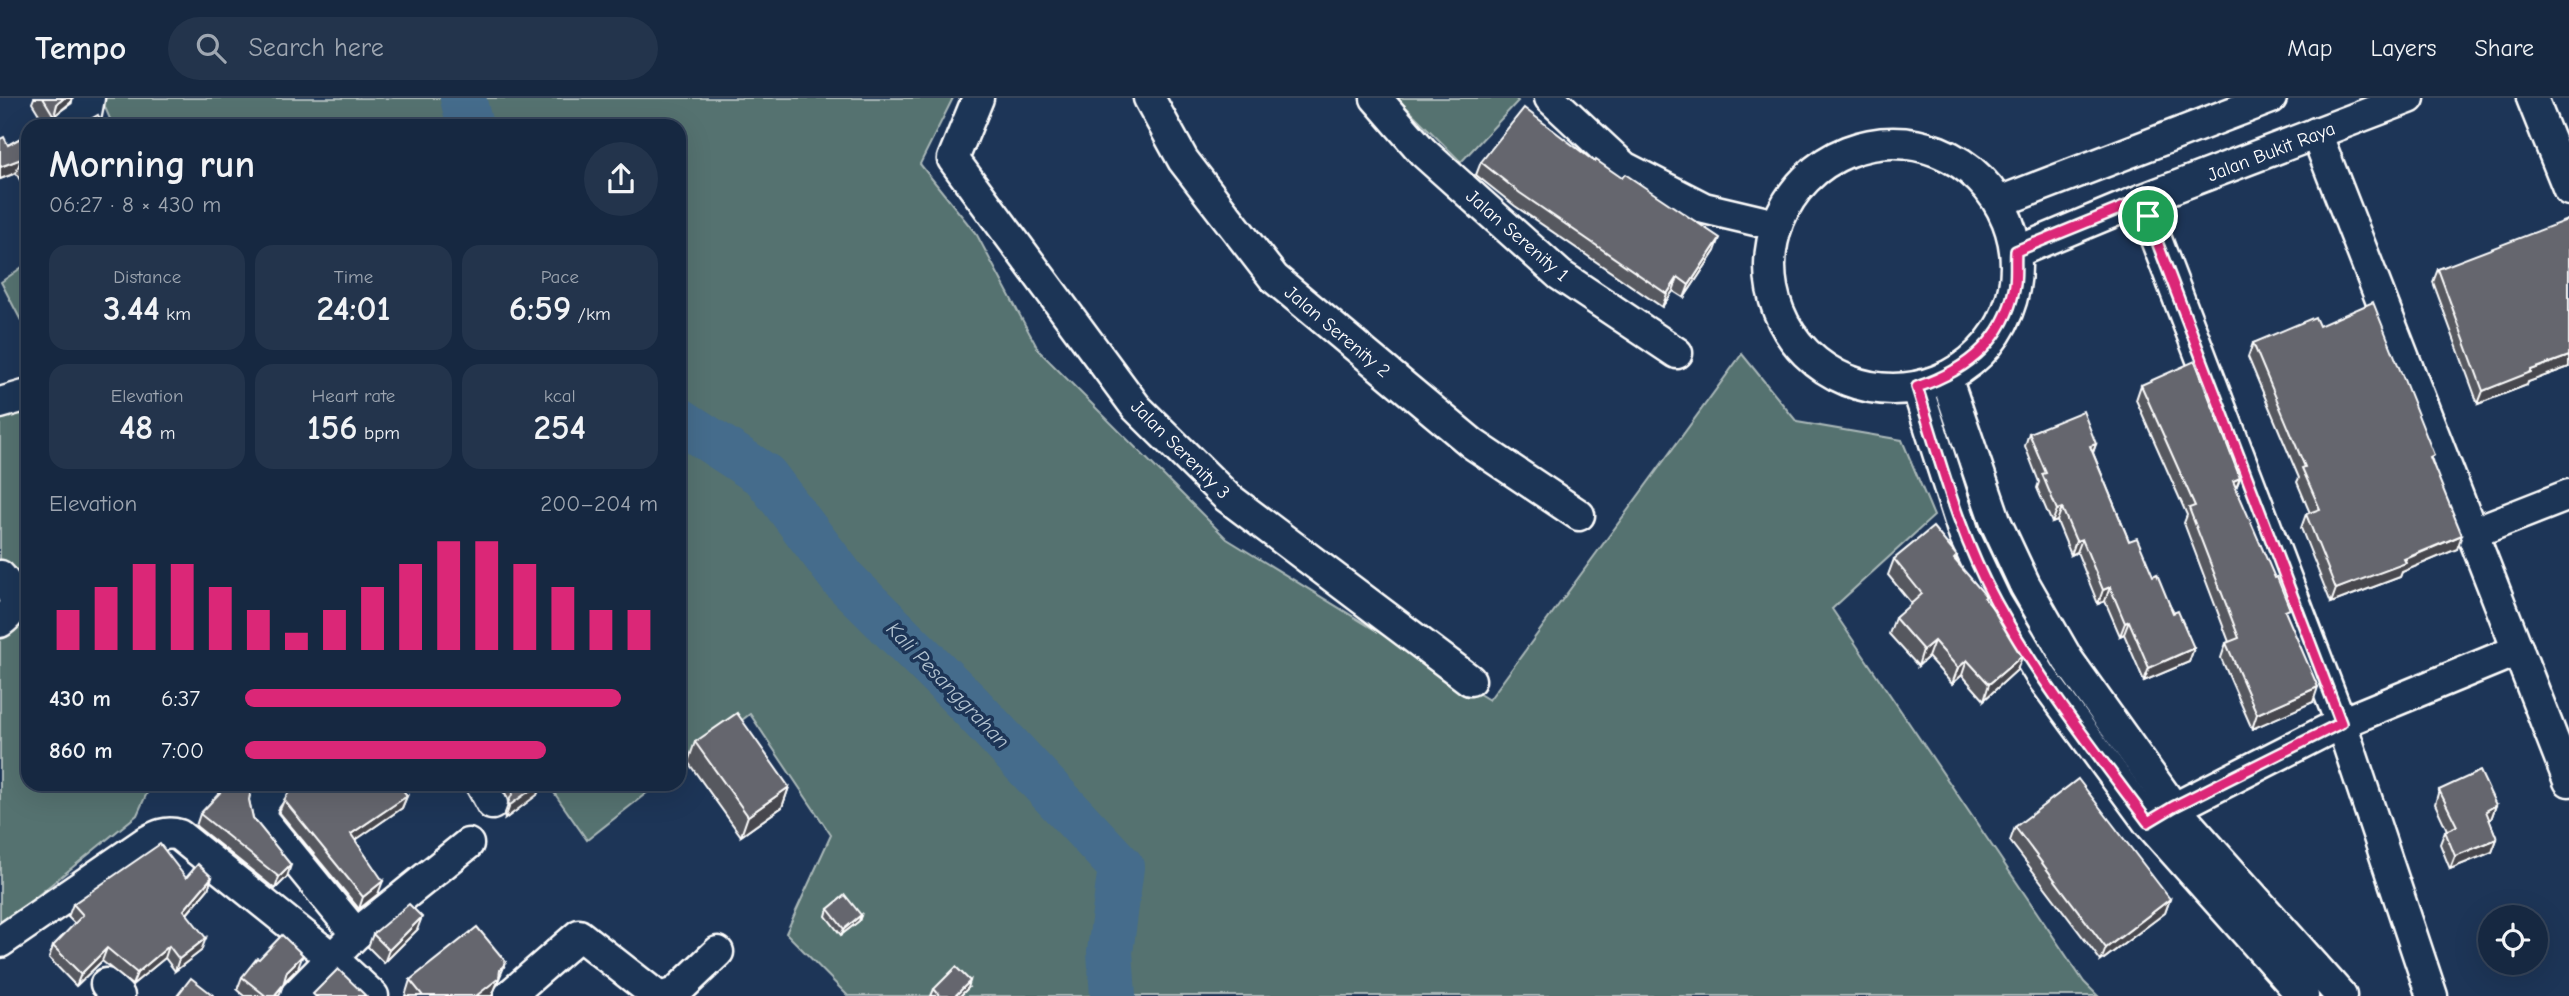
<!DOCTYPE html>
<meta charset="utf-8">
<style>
:root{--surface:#162841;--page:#23344c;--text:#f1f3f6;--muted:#9ea6b1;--line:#35445a;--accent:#db2777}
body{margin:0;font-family:"Comic Neue",sans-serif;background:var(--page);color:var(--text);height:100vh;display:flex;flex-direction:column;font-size:26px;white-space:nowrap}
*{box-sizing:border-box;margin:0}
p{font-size:23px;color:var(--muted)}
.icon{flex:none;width:38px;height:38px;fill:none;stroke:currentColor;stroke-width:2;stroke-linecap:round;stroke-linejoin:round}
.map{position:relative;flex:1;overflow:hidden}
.sheet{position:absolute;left:21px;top:21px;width:665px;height:672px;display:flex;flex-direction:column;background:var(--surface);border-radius:21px;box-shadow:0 7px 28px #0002,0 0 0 2px var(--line)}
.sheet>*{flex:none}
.buttons{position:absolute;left:2478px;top:807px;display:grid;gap:14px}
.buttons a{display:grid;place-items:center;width:70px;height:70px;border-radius:50%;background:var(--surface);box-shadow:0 7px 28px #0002,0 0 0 2px var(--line);font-size:35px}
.pin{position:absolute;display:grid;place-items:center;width:60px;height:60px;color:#fff;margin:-30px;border:4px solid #fff;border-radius:50%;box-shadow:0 2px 7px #0007}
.round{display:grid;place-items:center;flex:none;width:74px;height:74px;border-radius:37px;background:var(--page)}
.summary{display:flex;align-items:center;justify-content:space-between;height:119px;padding:0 28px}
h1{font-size:38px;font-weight:700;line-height:52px}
.stats{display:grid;grid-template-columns:repeat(3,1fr);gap:10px;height:119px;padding:7px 28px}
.stats div{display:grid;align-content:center;border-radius:18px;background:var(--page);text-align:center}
.stats b{font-size:35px;font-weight:700}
.stats small{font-size:19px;font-weight:400}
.stats p{font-size:19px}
.chart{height:196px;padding:14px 28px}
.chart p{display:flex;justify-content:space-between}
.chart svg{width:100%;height:126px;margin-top:7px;stroke:var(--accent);stroke-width:6}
ul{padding:0 28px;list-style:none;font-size:23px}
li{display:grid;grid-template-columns:112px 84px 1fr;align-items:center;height:52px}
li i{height:18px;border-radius:9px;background:var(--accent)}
header{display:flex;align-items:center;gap:42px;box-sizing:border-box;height:98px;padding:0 35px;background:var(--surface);border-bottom:2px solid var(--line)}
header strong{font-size:33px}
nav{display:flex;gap:38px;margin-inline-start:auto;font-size:24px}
.search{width:490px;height:63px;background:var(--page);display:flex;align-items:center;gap:18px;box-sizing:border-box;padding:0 24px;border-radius:38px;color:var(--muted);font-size:26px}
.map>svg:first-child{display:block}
.green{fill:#557270;stroke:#aab8b8;stroke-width:2}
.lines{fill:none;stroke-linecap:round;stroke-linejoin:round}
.river{stroke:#446c8c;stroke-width:46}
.street-casing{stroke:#fff;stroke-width:35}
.street{stroke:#1d3557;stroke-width:30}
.wall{fill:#57585f;stroke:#fff;stroke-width:2}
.shaded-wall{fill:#47474d;stroke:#fff;stroke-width:2}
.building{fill:#65666e;stroke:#fff;stroke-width:2}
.route-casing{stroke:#fff;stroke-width:14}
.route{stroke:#db2777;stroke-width:9}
.labels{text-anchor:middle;stroke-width:7;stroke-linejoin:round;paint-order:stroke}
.street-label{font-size:19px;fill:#fff;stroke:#1d3557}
.water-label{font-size:21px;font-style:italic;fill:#b4c4d1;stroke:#1d3557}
</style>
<header>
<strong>Tempo</strong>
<div class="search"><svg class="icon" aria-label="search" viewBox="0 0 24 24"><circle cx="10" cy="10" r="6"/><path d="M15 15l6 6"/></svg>Search here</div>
<nav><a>Map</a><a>Layers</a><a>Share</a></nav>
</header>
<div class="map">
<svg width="2569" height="898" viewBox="0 0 2569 898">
<rect width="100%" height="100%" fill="#1d3557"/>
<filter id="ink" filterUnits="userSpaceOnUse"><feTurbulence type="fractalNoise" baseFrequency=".0143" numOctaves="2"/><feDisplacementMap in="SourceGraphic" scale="14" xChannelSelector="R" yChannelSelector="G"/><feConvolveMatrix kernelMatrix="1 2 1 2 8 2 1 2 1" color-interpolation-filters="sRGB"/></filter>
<g filter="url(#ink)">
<g class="green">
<polygon points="101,0 953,0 920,66 977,137 1039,253 1227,441 1489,602 1742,256 1797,324 1902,342 1934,418 1832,511 2084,884 2098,898 848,898 786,835 831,737 750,616 679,670 679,28 113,28"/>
<polygon points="1397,0 1515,0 1518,3 1461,64"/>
<polygon points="28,165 28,236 1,184"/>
<polygon points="28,297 28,686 151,686 137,717 0,828 0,310"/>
<polygon points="548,686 658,686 587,742"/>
</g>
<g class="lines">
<g class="river">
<polyline points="463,0 470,28"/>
<polyline points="679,322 765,378 843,481 969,606 1121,769 1110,854 1113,898"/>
</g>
<defs>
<g id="street">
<polyline points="978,0 953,61 1136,309 1227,399 1470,582"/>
<polyline points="1149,0 1183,62 1274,180 1473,346 1579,417"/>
<polyline points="1376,0 1423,54 1560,177 1677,255"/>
<polyline points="1550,0 1624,69 1704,110 1776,127"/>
<polyline points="2532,0 2569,92"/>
<polyline points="67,28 86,15 89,0"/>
<polyline points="2316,35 2569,683"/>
<circle cx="1893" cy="168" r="123"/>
<polyline points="2141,102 2341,625 2432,898"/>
<polyline points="1999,104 2271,0"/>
<polyline points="2016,154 2141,102 2409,0"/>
<polyline points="1946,279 1996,425 2025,487 2068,562 2173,709 2341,898"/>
<polyline points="1917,289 1965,439 1996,504 2041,578 2148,724 2303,898"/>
<polyline points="0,305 28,297"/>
<polyline points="2472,435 2569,397"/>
<path d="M0,478C15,497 23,507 0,524"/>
<path d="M278,686C269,697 259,705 262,721L356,836"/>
<polyline points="481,686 492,706"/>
<polyline points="2157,719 2341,625 2518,552"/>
<path d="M0,844L146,744C157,738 166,733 179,737L332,860L373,898"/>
<polyline points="106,886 119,898"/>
<polyline points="295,898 356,836 468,746"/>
<polyline points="509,898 579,837 657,898"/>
<polyline points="666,898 675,895 718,854"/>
</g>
</defs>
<use href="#street" class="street-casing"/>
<use href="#street" class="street"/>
</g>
<g class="wall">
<polygon points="34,0 72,0 70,5 55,17 57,23 45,26 32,5"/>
<polygon points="28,36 28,87 24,89 16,75 0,81 0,41 8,47"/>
<polygon points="1481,64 1595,64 1715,153 1684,200 1673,193 1662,209 1515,108 1476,77"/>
<polygon points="2569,128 2569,269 2528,284 2527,287 2478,306 2433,184 2438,171"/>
<polygon points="2319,228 2432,362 2457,451 2402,474 2400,479 2331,505 2301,430 2306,416 2310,415 2297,384 2299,380 2248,259 2253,245"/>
<polygon points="2141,287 2240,380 2236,390 2287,519 2313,604 2252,631 2221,560 2226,545 2229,544 2184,425 2187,417 2136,302"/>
<polygon points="2029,335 2096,346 2093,355 2129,443 2153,478 2194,550 2189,564 2144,583 2124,536 2120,538 2105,503 2098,506 2077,454 2071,457 2057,423 2052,425 2037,390 2039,384 2025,348"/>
<polygon points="1957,458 1956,463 1985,501 2017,572 1984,602 1962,577 1952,586 1928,559 1918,568 1889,536 1895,520 1912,506 1888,477 1894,461"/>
<polygon points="695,644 789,689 782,709 741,738 688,664"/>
<polygon points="228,686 256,686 250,694 249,702 253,720 287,779 275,791 196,728 200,716"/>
<polygon points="505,686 541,686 537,697 505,721 504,718 509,704 503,690"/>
<polygon points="2439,692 2496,707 2491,721 2489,722 2497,741 2492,754 2450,771 2440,746 2445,733 2447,732 2435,706"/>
<polygon points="407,698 402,710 355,742 378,796 359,811 279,714 284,702"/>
<polygon points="2015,729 2170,801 2165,815 2101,863 2010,743"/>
<polygon points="212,779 208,791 187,816 201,853 175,873 165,860 132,887 102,863 76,888 49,860 53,848 75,826 68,819 73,806 186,780"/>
<polygon points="828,811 861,817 859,823 841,837 826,818"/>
<polygon points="417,832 384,865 368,849 373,836"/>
<polygon points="259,861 298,870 283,885 279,898 244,898 237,892 242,879"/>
<polygon points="410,882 499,884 496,887 492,898 405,898"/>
<polygon points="968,890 960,898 931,898 934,891"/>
</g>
<g class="shaded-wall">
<polygon points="64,0 72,0 70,5 54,18 57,6"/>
<polygon points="21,61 16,75 0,81 0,69"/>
<polygon points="28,79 28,87 24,89"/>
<polygon points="1720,140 1715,153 1684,200 1689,187"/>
<polygon points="1678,179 1673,193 1662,209 1667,196"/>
<polygon points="2569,258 2569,269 2528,284 2527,287 2478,306 2483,293 2531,272"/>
<polygon points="2096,346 2091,359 2090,348"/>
<polygon points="2240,380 2234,395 2233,383"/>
<polygon points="2062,410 2057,423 2052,425 2057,412"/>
<polygon points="2462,437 2457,451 2402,474 2400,479 2331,505 2336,491"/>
<polygon points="2082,441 2077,454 2071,457 2076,443"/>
<polygon points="2110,489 2105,503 2098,506 2103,492"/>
<polygon points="2129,523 2124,536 2120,538 2125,525"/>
<polygon points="1934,543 1928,559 1918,568 1923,552"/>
<polygon points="2194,550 2189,564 2144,583 2149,570"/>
<polygon points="2023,557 2017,572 1984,602 1989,586"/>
<polygon points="1967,562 1962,577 1952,586 1958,570"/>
<polygon points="2318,589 2313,604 2252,631 2257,616"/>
<polygon points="539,686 541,686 537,697 505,721 510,707"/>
<polygon points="789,689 782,709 741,738 748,718"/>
<polygon points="407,698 402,710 347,748 351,736"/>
<polygon points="2496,707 2491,721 2481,726 2486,713"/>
<polygon points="2497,741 2492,754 2450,771 2455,758"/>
<polygon points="291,767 287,779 275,791 279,779"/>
<polygon points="212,779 208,791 180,824 184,812"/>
<polygon points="383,783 378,796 359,811 363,799"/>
<polygon points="2170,801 2165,815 2101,863 2106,850"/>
<polygon points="861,817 859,823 841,837 844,831"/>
<polygon points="422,819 417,832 384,865 389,852"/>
<polygon points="206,840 201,853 175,873 179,861"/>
<polygon points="169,848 165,860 132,887 137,875"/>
<polygon points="107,850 102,863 76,888 81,876"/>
<polygon points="303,857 298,870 282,886 287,873"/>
<polygon points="506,864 492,898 476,898 500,872"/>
<polygon points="970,883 968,890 960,898 955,898"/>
<polygon points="283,887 279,898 274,898"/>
</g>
<g class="building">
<polygon points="43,0 64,0 57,6 55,14 57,23 63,28 41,28 55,20"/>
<polygon points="1524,10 1595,64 1596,62 1622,80 1625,76 1720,140 1689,187 1678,179 1667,196 1520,95 1481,64"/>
<polygon points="98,17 104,28 79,28"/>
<polygon points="28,36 28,73 21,61 0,69 0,41 4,39 8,47"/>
<polygon points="2567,122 2569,128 2569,258 2531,272 2531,274 2483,293 2438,171"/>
<polygon points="2373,204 2434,357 2430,359 2462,437 2404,461 2406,465 2336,491 2306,416 2320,411 2302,370 2305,369 2253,245 2315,219 2319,228"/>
<polygon points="2195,263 2240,380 2233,383 2275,480 2277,479 2290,511 2285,513 2318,589 2257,616 2226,545 2239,540 2189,410 2195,408 2141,287"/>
<polygon points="2083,313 2096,346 2090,348 2129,443 2137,440 2153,478 2157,476 2173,515 2178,513 2194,550 2149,570 2129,523 2125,525 2110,489 2103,492 2082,441 2076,443 2062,410 2057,412 2042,376 2046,375 2029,335"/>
<polygon points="1933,429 1957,458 1954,461 1986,498 1984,500 1997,514 2023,557 1989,586 1967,562 1958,570 1934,543 1923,552 1895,520 1922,496 1894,461"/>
<polygon points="737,615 789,689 748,718 695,644"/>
<polygon points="2480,673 2496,707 2486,713 2497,741 2455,758 2445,733 2457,728 2439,692"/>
<polygon points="2078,681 2170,801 2106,850 2015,729"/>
<polygon points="228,686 252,686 249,702 253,720 291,767 279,779 200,716"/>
<polygon points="294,686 399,686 407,698 351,736 383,783 363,799 284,702"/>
<polygon points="512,686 539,686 510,707 508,705 514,692"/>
<polygon points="160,746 186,780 198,766 212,779 184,812 206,840 179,861 169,848 137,875 107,850 81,876 53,848 83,817 73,806"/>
<polygon points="845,797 861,817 844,831 828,811"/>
<polygon points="409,806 422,819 389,852 373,836"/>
<polygon points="477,829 506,864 500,872 499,880 476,898 423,898 410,882"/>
<polygon points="282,837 303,857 287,873 283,887 274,898 266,898 242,879 257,860 259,861"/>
<polygon points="956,869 970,883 955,898 940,898 934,891"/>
<polygon points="338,871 366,898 315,898 313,896"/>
<polygon points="191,880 213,897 212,898 177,898"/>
</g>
</g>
<g class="lines" filter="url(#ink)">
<defs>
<path id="route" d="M2141,102L2341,625L2173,709L2148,724C2095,653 2039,582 1996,504C1959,437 1940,362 1917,289C1965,273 2003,244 2014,192C2017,180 2015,166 2016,153Z"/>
</defs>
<use href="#route" class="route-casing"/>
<use href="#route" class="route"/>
</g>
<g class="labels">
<g class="street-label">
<text transform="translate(2271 53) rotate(-21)" y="7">Jalan Bukit Raya</text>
<text transform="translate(1518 137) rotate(41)" y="7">Jalan Serenity 1</text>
<text transform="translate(1338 233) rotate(40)" y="7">Jalan Serenity 2</text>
<text transform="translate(1181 351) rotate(45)" y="7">Jalan Serenity 3</text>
</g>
<g class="water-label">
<text transform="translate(948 587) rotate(46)" y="7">Kali Pesanggrahan</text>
</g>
</g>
</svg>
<div class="buttons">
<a><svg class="icon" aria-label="locate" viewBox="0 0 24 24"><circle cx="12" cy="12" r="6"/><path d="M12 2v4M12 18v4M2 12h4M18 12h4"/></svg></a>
</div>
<div class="pin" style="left:2148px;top:118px;background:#1e9e55"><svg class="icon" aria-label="arrive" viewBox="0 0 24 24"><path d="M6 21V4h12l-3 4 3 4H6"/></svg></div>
<section class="sheet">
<div class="summary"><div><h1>Morning run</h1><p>06:27 · 8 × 430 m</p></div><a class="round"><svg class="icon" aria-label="share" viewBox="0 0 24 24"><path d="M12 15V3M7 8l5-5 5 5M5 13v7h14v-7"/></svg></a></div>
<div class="stats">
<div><p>Distance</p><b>3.44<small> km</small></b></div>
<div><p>Time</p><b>24:01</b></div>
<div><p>Pace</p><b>6:59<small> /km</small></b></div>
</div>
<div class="stats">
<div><p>Elevation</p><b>48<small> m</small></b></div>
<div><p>Heart rate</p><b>156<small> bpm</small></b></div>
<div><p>kcal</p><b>254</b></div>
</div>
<div class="chart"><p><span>Elevation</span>200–204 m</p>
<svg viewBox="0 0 160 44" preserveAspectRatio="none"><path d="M5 44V30M15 44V22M25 44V14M35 44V14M45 44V22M55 44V30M65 44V38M75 44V30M85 44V22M95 44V14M105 44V6M115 44V6M125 44V14M135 44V22M145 44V30M155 44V30"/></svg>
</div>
<ul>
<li><b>430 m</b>6:37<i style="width:91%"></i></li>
<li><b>860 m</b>7:00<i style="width:73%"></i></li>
</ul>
</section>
</div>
